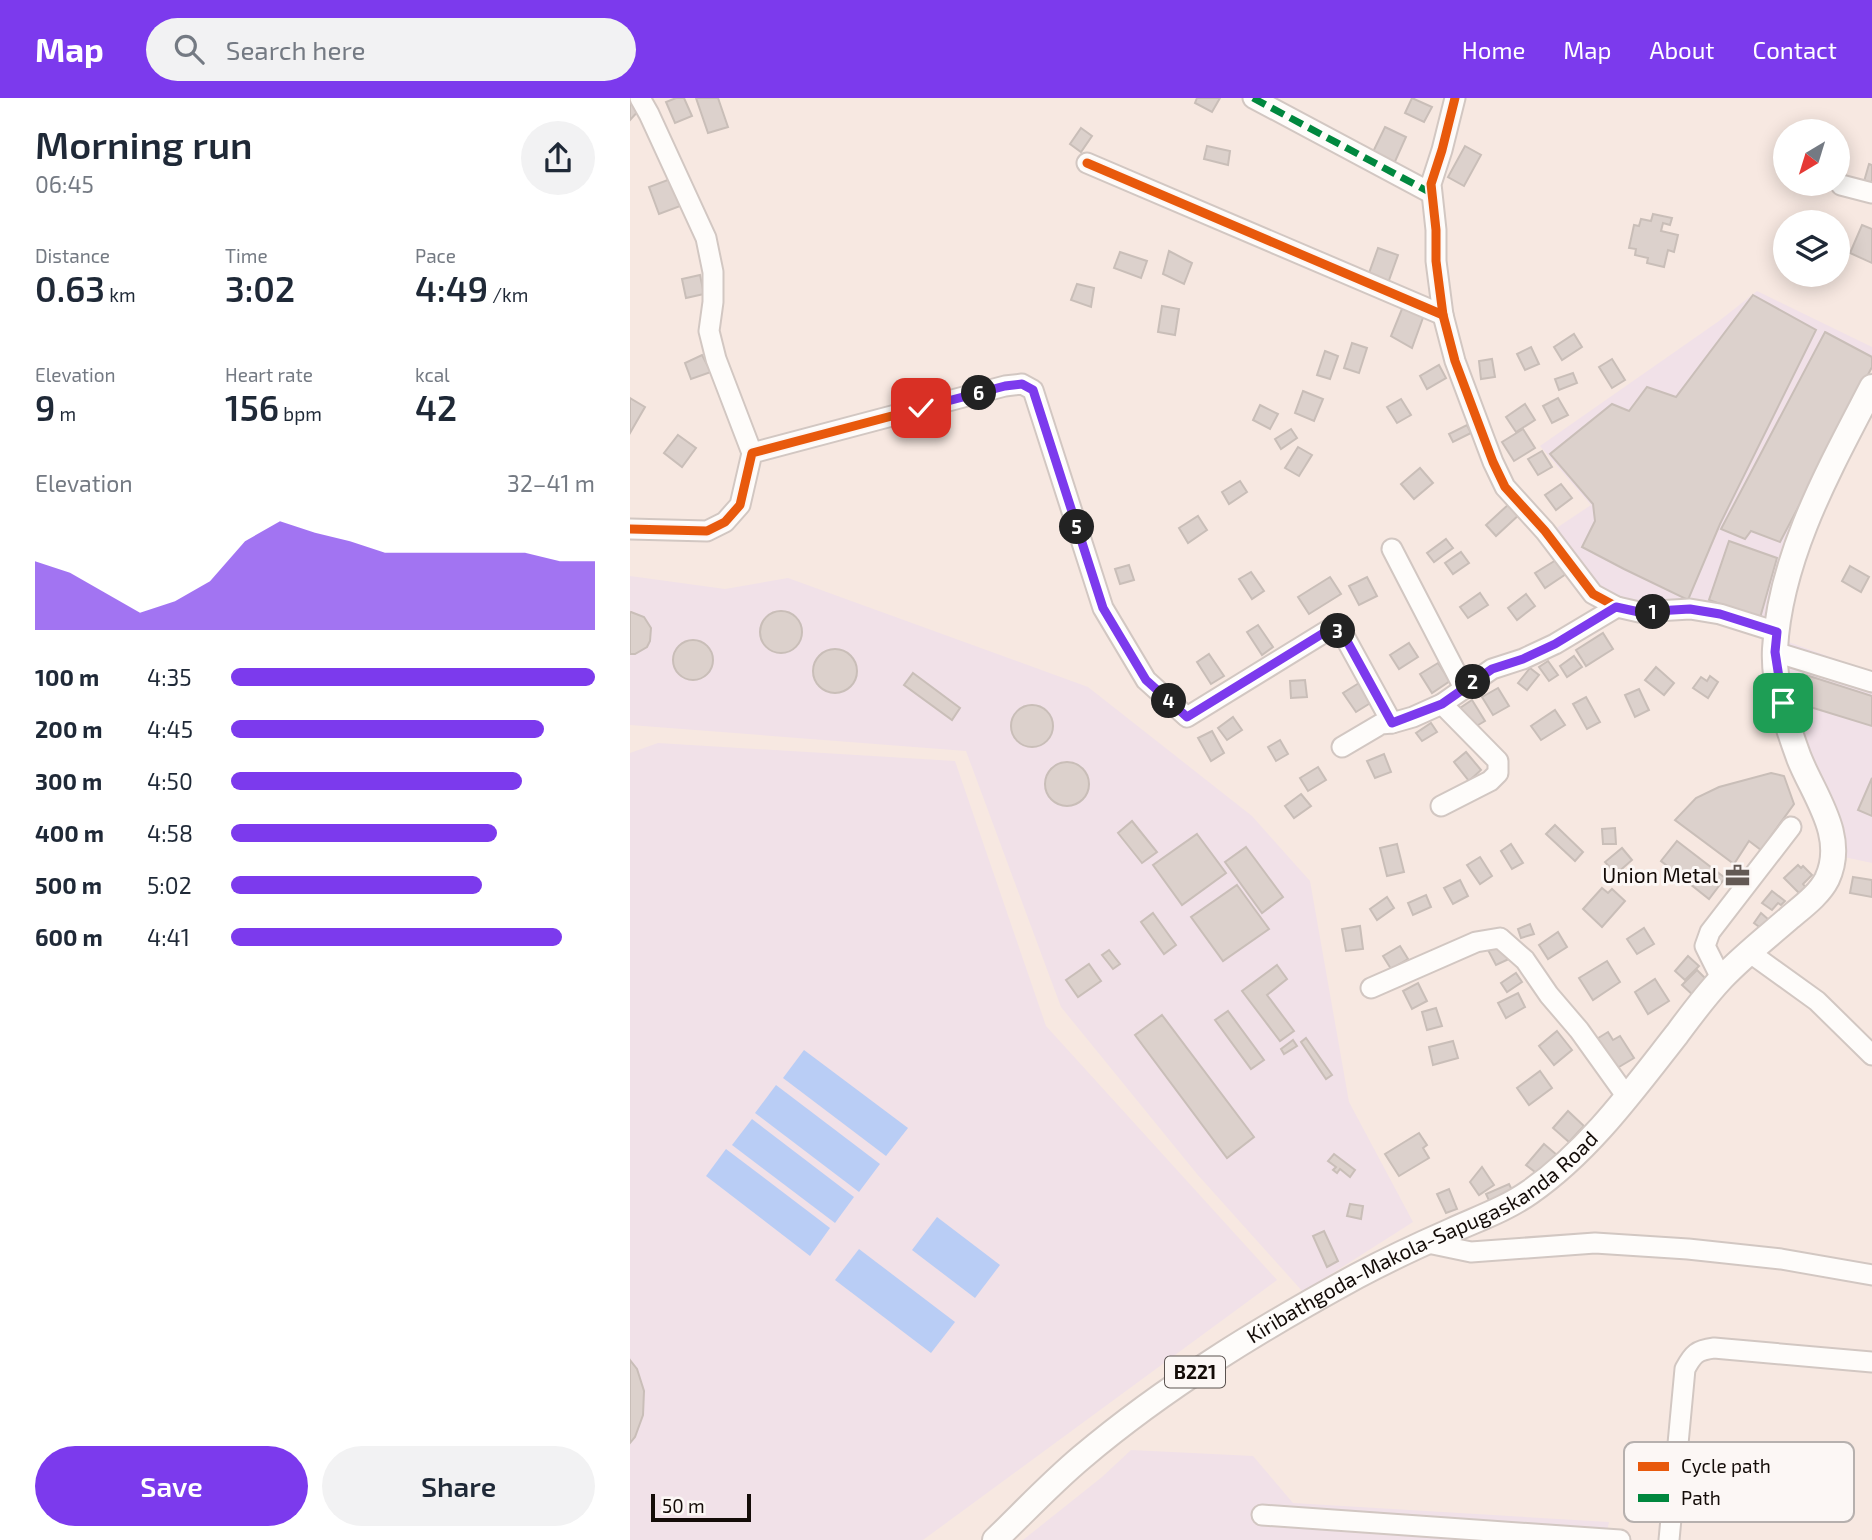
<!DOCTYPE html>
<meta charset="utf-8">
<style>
:root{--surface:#fff;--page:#f2f2f3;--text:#1f2937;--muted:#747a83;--accent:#7c3aed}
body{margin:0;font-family:"Exo 2",sans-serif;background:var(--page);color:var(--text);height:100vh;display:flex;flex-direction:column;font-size:26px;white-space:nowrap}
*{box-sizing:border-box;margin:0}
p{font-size:23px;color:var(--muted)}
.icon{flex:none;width:38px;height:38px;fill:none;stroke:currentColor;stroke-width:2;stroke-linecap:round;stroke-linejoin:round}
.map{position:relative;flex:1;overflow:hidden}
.sheet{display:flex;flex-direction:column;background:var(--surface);width:630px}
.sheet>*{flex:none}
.needle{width:46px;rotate:218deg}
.controls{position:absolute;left:1143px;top:21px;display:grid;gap:14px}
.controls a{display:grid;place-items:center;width:77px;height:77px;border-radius:50%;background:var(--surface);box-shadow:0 4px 18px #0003;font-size:35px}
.scale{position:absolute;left:21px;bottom:18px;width:100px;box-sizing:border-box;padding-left:7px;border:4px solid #140c08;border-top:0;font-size:19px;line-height:24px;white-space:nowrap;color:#140c08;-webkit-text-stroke:5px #fcf7f5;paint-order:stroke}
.pin{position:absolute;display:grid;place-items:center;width:60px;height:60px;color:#fff;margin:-30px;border-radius:14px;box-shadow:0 4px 10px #0006}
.km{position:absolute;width:35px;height:35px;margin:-18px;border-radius:50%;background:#222;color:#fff;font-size:19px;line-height:35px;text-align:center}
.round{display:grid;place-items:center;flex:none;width:74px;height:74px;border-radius:37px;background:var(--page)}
.summary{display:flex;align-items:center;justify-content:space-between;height:119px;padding:0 35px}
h1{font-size:38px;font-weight:600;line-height:52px}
.stats{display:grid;grid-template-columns:repeat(3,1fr);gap:10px;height:119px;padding:7px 35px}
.stats div{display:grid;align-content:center}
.stats b{font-size:35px;font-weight:600}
.stats small{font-size:19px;font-weight:400}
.stats p{font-size:19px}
.chart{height:196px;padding:14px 35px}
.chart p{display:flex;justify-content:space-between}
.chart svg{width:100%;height:126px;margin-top:7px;fill:var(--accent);opacity:.7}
.button{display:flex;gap:14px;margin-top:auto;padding:14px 35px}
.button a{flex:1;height:80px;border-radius:42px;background:var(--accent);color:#fff;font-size:28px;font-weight:600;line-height:80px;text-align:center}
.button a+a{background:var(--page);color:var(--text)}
ul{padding:0 35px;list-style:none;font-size:23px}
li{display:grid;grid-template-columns:112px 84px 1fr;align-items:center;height:52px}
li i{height:18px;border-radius:9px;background:var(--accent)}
header{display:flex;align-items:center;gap:42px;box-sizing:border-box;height:98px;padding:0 35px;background:var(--accent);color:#fff}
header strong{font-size:33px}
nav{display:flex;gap:38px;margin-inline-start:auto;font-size:24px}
.search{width:490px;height:63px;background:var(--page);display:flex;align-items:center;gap:18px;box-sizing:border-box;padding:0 24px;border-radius:38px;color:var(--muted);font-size:26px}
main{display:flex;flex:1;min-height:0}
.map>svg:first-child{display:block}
.industrial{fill:#f1e1e8}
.water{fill:#b9cdf5}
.building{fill:#dcd1cc;stroke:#c9beb8;stroke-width:2}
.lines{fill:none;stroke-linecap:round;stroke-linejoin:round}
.minor-casing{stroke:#d2c7c2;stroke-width:23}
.major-casing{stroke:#d2c7c2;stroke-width:28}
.minor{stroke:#fefcfa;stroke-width:19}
.major{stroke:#fefcfa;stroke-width:24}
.quiet{stroke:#00873e;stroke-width:7;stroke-dasharray:14 7;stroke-linecap:butt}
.cycleway-casing{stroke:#fcf7f5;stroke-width:13}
.cycleway{stroke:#e8590c;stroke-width:9}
.route-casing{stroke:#fff;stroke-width:14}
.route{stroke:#7c3aed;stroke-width:9}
.labels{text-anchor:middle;stroke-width:6;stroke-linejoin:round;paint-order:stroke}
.shield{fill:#fcf7f5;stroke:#5a524f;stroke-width:2}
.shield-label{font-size:19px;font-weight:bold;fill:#140c08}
.poi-label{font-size:21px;fill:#140c08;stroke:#fcf7f5;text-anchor:end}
.street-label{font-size:21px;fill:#140c08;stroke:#fcf7f5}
.key{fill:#fcf7f5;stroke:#b6b0ae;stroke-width:2}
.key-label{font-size:19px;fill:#140c08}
</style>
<header>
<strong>Map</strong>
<div class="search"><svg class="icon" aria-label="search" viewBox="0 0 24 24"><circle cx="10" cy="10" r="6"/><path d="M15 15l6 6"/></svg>Search here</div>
<nav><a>Home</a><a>Map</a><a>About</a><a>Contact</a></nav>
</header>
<main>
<section class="sheet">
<div class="summary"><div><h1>Morning run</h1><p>06:45</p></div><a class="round"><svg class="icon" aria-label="share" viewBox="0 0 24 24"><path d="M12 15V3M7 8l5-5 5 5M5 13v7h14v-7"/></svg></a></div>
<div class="stats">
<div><p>Distance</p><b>0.63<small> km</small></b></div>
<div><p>Time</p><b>3:02</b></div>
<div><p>Pace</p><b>4:49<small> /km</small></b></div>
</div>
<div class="stats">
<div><p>Elevation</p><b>9<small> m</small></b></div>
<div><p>Heart rate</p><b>156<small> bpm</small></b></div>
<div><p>kcal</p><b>42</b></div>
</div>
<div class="chart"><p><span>Elevation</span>32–41 m</p>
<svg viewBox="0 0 160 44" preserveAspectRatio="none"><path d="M0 44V20L10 24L20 31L30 38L40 34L50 27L60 13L70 6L80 10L90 13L100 17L110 17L120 17L130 17L140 17L150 20L160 20V44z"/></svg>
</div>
<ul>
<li><b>100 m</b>4:35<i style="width:100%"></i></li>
<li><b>200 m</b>4:45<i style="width:86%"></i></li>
<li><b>300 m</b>4:50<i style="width:80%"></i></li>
<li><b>400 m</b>4:58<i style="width:73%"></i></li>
<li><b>500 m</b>5:02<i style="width:69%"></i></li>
<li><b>600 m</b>4:41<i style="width:91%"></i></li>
</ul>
<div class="button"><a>Save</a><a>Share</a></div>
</section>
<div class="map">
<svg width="1242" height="1442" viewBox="0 0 1242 1442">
<rect width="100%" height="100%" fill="#f7e8e1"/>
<g class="industrial">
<polygon points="1127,193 1242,249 1242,270 1167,418 1137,524 978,503 922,433 961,407 910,348 1089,223"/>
<polygon points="0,478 95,491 158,480 458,589 622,718 680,783 719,1004 783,1124 673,1194 567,1076 431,909 336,653 0,627"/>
<polygon points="1153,542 1242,574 1242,765 1214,759 1154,576"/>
<polygon points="28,645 325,663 416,928 647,1182 293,1442 0,1442 0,655"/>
<polygon points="501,1352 623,1358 663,1405 979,1424 975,1442 393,1442 472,1379"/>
</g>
<g class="water">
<polygon points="174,952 278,1030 256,1058 153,980"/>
<polygon points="146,987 250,1066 229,1094 125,1015"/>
<polygon points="122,1021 224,1099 205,1125 102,1047"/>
<polygon points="96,1051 200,1130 180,1158 76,1078"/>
<polygon points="307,1119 370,1167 345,1200 282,1152"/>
<polygon points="229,1151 325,1224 301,1255 205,1182"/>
</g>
<g class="building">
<polygon points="0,0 3,0 12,9 0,22"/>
<polygon points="46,0 54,0 62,18 45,25 36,4"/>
<polygon points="66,0 88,0 98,29 78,35"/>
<polygon points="567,0 590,0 582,14 565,5"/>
<polygon points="782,0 802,9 794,24 775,15"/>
<polygon points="755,29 776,39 763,68 741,58"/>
<polygon points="451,30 462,38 451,54 440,46"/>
<polygon points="577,48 600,53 598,67 574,61"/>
<polygon points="835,48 851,57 834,88 818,79"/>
<polygon points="1239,66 1242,67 1242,90 1233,87"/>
<polygon points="43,80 53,107 29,116 19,89"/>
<polygon points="1023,116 1042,120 1040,127 1033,125 1031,133 1048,137 1044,154 1038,152 1034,169 1017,165 1018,160 1005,157 1006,151 999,150 1004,127 1009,128 1011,121 1021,123"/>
<polygon points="1232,127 1242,131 1242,165 1220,155"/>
<polygon points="748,150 768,157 758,185 738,178"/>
<polygon points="539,153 562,165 554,186 533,176"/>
<polygon points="490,154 517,163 511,180 484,170"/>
<polygon points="70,177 74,196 56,200 52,181"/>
<polygon points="447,186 464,190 461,209 441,202"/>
<polygon points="1123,197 1186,232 1090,426 1058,502 994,471 952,449 965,423 963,406 920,356 982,306 999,313 1017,289 1046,299"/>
<polygon points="774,206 794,217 782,250 761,238"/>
<polygon points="532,208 549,211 545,237 528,234"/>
<polygon points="1195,234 1242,259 1242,269 1150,444 1121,433 1115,441 1091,431"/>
<polygon points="944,236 952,249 932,262 924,249"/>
<polygon points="722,245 737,250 729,275 714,270"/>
<polygon points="901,249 909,266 895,272 887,256"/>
<polygon points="695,253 708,258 700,281 687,277"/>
<polygon points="72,257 81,274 61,281 55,265"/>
<polygon points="862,261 865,279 851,281 849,263"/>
<polygon points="982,261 995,282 982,290 969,269"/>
<polygon points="809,267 816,280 797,291 790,278"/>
<polygon points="943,275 947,285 929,292 925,281"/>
<polygon points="673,293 693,301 684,323 665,315"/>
<polygon points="0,300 15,309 0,335"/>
<polygon points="928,300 938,317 922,325 913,308"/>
<polygon points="771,301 781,317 767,325 757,309"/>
<polygon points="895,306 905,322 886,334 876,319"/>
<polygon points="630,307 648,316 640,331 623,322"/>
<polygon points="837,327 841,335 823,344 819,336"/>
<polygon points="661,331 667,340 651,351 645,341"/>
<polygon points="893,331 905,350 884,363 872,344"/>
<polygon points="48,337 66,350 52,369 34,355"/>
<polygon points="668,349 682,357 669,378 655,370"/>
<polygon points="912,353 922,369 908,377 898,361"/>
<polygon points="790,370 803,385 784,401 771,386"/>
<polygon points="610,383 617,394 599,406 592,394"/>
<polygon points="931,386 942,400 926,412 915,397"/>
<polygon points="880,405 891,415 866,438 856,427"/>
<polygon points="568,418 577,432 558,445 549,430"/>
<polygon points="816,441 823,450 804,464 797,455"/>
<polygon points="1099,443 1147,460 1130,520 1079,502"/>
<polygon points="831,454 839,465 823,476 815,465"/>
<polygon points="926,462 936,476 915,490 905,475"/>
<polygon points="499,467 504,482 490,486 485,471"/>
<polygon points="1220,468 1239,479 1231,494 1212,483"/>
<polygon points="621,474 634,493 622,501 609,481"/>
<polygon points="700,479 711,496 679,516 668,499"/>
<polygon points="737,479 747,498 729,507 719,488"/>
<polygon points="850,495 858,507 838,520 830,509"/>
<polygon points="896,496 905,508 887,522 878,510"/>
<circle cx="151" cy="534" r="21"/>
<polygon points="1,514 14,519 21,530 20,543 17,549 5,556 0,556 0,515"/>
<polygon points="628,527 643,549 632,557 617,534"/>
<polygon points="973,535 983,551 956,568 946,552"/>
<circle cx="63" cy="562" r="20"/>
<polygon points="779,545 788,559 769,571 760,557"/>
<circle cx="205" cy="573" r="22"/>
<polygon points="579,556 594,578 581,586 567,564"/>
<polygon points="944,558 952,569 937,579 930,568"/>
<polygon points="918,563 928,577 919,583 909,569"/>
<polygon points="808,565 820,583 802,595 790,576"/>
<polygon points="1026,569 1044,585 1034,597 1015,582"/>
<polygon points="900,570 909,577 897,592 888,585"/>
<polygon points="283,575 330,610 322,622 274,587"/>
<polygon points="1173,576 1242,598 1242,628 1164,604"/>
<polygon points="1080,578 1088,584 1078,600 1063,590 1071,579 1077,583"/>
<polygon points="675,582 677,599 661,600 660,583"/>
<polygon points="729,585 742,604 726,614 713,595"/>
<polygon points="868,590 879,608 863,617 852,599"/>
<polygon points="1009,591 1019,612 1005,619 995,597"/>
<polygon points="956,599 970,624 957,631 943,606"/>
<polygon points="842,602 855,623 843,630 830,610"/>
<circle cx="402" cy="628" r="21"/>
<polygon points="925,612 935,627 911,642 901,628"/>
<polygon points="603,619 612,632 597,642 588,630"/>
<polygon points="801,625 807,634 792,643 786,635"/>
<polygon points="582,633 594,655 581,663 568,640"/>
<polygon points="650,642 658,656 646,663 638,649"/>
<polygon points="836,654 851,672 839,683 824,664"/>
<polygon points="754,656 761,674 745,680 737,663"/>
<circle cx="437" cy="686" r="22"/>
<polygon points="688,669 696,682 678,693 670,680"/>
<polygon points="1141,675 1154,678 1164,706 1131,752 1119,743 1104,766 1045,722 1066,700 1089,689"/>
<polygon points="1242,680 1242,718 1228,712"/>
<polygon points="671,696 681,708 664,720 655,708"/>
<polygon points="502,723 527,754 512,765 488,735"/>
<polygon points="925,727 953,754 945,763 916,736"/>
<polygon points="985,730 986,746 973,746 972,731"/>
<polygon points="567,736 596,775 552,807 523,767"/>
<polygon points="1047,743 1095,780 1079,801 1031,763"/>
<polygon points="767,746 774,774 757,778 750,750"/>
<polygon points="881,746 893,765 882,771 871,753"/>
<polygon points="616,749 653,799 632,815 595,764"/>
<polygon points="992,750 1002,762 986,776 975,764"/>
<polygon points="850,759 862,778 850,786 837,767"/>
<polygon points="1168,767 1171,770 1173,768 1182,777 1173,786 1177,791 1171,797 1154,780"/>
<polygon points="1223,779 1242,782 1242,799 1220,795"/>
<polygon points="830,782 838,798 823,806 814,790"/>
<polygon points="607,787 639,831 593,863 561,819"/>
<polygon points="972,790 978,795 982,791 995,803 972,829 953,811"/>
<polygon points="1142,793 1155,803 1151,807 1148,805 1142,812 1132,805"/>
<polygon points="796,797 801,809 783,817 778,805"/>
<polygon points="757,799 764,810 747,822 740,811"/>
<polygon points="523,815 546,847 534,856 511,824"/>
<polygon points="1131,815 1139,822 1141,819 1146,823 1132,831 1124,825"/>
<polygon points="900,826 904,836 891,840 888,831"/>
<polygon points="730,828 733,851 716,853 712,831"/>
<polygon points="1014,830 1024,846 1007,856 997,841"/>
<polygon points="928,834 937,849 918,861 909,847"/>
<polygon points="871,845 879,861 866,867 858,852"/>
<polygon points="770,848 778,861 761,871 753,858"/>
<polygon points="479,852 490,866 483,871 472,857"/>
<polygon points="1058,858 1069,868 1055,882 1045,873"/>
<polygon points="977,863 990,884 963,902 949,880"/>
<polygon points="459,866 471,883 448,899 436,882"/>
<polygon points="647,867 657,881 637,897 664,933 650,943 612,893"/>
<polygon points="1067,872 1078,883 1064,898 1052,887"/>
<polygon points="886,875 892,884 877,894 871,885"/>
<polygon points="1025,881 1039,903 1018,916 1005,894"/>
<polygon points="788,885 797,903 782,911 773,893"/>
<polygon points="888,895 895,909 876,920 868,905"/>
<polygon points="806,910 812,928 797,932 792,914"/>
<polygon points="598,913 634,962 621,971 585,922"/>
<polygon points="532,917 624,1039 597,1060 505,937"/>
<polygon points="927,933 942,952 924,967 909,948"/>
<polygon points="978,934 983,942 990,938 1004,960 984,972 965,942"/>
<polygon points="676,940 702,977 696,981 671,944"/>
<polygon points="663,942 667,948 654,956 651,951"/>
<polygon points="823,943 828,960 803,967 799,949"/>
<polygon points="910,973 922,990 899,1007 887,990"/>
<polygon points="938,1013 954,1028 939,1044 923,1030"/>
<polygon points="789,1035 797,1047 793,1050 799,1060 769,1078 755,1056"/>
<polygon points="914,1046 927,1057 907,1081 902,1077 905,1074 896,1067"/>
<polygon points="704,1056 725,1072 720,1079 710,1071 707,1075 703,1072 706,1069 698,1063"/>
<polygon points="852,1069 864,1087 849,1097 840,1084"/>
<polygon points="879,1086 886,1100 863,1111 856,1096"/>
<polygon points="819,1091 827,1111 816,1115 807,1096"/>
<polygon points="720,1106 733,1108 731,1121 717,1118"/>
<polygon points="694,1133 708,1163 697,1169 683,1138"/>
<polygon points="0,1262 7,1271 14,1293 13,1317 5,1339 0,1345"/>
</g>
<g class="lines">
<defs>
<g id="minor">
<polyline points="10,0 19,16 76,140 83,174 83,204 79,233 86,261 122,355"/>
<polyline points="623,0 801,95"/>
<polyline points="825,0 812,52 801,86 806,132 806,163 813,217 825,263 843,311 863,364 875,389 915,433 963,496 987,509 1009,514 1060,511 1090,516 1147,534"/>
<polyline points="457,65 813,217"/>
<polyline points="1211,87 1242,95"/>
<polyline points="0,431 77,433 95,424 110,407 122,355 375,288 392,286 403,292 473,510 516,582 557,619 700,531 712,534 762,625"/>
<polyline points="762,451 834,590"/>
<polyline points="1145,554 1242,584"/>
<polyline points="712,649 751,626 762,625 783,619 812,606 862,571 893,561 925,546 987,509"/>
<polyline points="811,708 860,683 868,675 868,663 812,606"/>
<polyline points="1119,854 1187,903 1242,957"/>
<polyline points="1091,880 1075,848 1080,834 1161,729"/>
<polyline points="741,890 846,844 870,840 895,862 919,897 949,932 997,999"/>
<polyline points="793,1144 841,1154 965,1145 1058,1151 1151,1161 1242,1177"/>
<polyline points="632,1417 990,1442"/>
<path d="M1039,1442L1055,1271C1063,1256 1067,1252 1084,1250L1242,1264"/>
</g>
<g id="major">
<path id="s1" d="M365,1442C394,1414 421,1385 452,1359C536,1288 630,1231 727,1178C757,1162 789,1147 821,1133C847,1121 876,1111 900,1094C959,1053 1003,992 1047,936C1061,917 1076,897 1092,880C1113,858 1136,840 1158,821C1172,809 1189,797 1197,781C1217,738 1184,698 1169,660C1157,627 1143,587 1145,551C1150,458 1200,370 1242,289"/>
</g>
</defs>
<use href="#minor" class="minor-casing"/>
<use href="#major" class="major-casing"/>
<use href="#minor" class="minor"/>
<use href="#major" class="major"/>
<polyline class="quiet" points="623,0 801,95"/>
<defs>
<g id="cycleway">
<polyline points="825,0 812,52 801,86 806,132 806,163 813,217 825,263 843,311 863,364 875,389 915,433 963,496 987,509 1009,514 1060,511 1090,516 1147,534"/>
<polyline points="457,65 813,217"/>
<polyline points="0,431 77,433 95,424 110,407 122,355 375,288 392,286 403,292 473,510 516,582 557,619 700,531 712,534 762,625"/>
</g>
</defs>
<use href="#cycleway" class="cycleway-casing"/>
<use href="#cycleway" class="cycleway"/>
</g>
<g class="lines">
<defs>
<polyline id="route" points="291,310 375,288 392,286 403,292 473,510 516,582 557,619 700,531 712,534 762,625 812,606 862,571 893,561 925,546 986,509 1009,514 1060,511 1090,516 1147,534 1145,554 1153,605"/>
</defs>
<use href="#route" class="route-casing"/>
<use href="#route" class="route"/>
</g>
<defs>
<symbol id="office-bare" viewBox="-9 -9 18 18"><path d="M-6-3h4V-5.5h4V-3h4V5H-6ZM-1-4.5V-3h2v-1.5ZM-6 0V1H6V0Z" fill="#635954" stroke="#fcf7f5" stroke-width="2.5" paint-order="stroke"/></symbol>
</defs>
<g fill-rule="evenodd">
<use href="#office-bare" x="1090" y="760" width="35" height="35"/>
</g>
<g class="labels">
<rect class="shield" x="535" y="1258.5" width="60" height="31" rx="5"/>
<g class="shield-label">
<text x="565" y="1281">B221</text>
</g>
<g class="poi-label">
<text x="1088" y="785">Union Metal</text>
</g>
<g class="street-label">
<text dy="7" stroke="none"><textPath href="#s1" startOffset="527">Kiribathgoda-Makola-Sapugaskanda Road</textPath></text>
</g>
</g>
<rect x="994" y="1344" width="230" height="80" rx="10" class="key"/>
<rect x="1008" y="1364" width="31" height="9" fill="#e8590c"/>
<rect x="1008" y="1396" width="31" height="8" fill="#00873e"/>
<g class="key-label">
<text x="1051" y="1375">Cycle path</text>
<text x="1051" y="1407">Path</text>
</g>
</svg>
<div class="controls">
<a><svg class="needle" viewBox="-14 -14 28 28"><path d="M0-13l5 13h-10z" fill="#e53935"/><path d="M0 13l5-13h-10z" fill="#747a83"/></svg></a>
<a><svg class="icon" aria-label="layers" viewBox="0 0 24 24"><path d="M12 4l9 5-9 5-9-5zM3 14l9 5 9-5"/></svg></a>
</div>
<div class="scale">50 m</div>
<div class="pin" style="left:1153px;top:605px;background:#1e9e55"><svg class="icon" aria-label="arrive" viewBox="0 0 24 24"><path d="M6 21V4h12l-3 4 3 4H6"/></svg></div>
<div class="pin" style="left:291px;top:310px;background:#d93025"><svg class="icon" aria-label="check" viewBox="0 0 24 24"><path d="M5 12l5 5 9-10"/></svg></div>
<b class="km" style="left:1023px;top:514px">1</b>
<b class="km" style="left:843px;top:584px">2</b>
<b class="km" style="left:708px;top:533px">3</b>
<b class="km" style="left:539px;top:603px">4</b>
<b class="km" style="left:447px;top:429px">5</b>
<b class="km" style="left:349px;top:295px">6</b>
</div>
</main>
